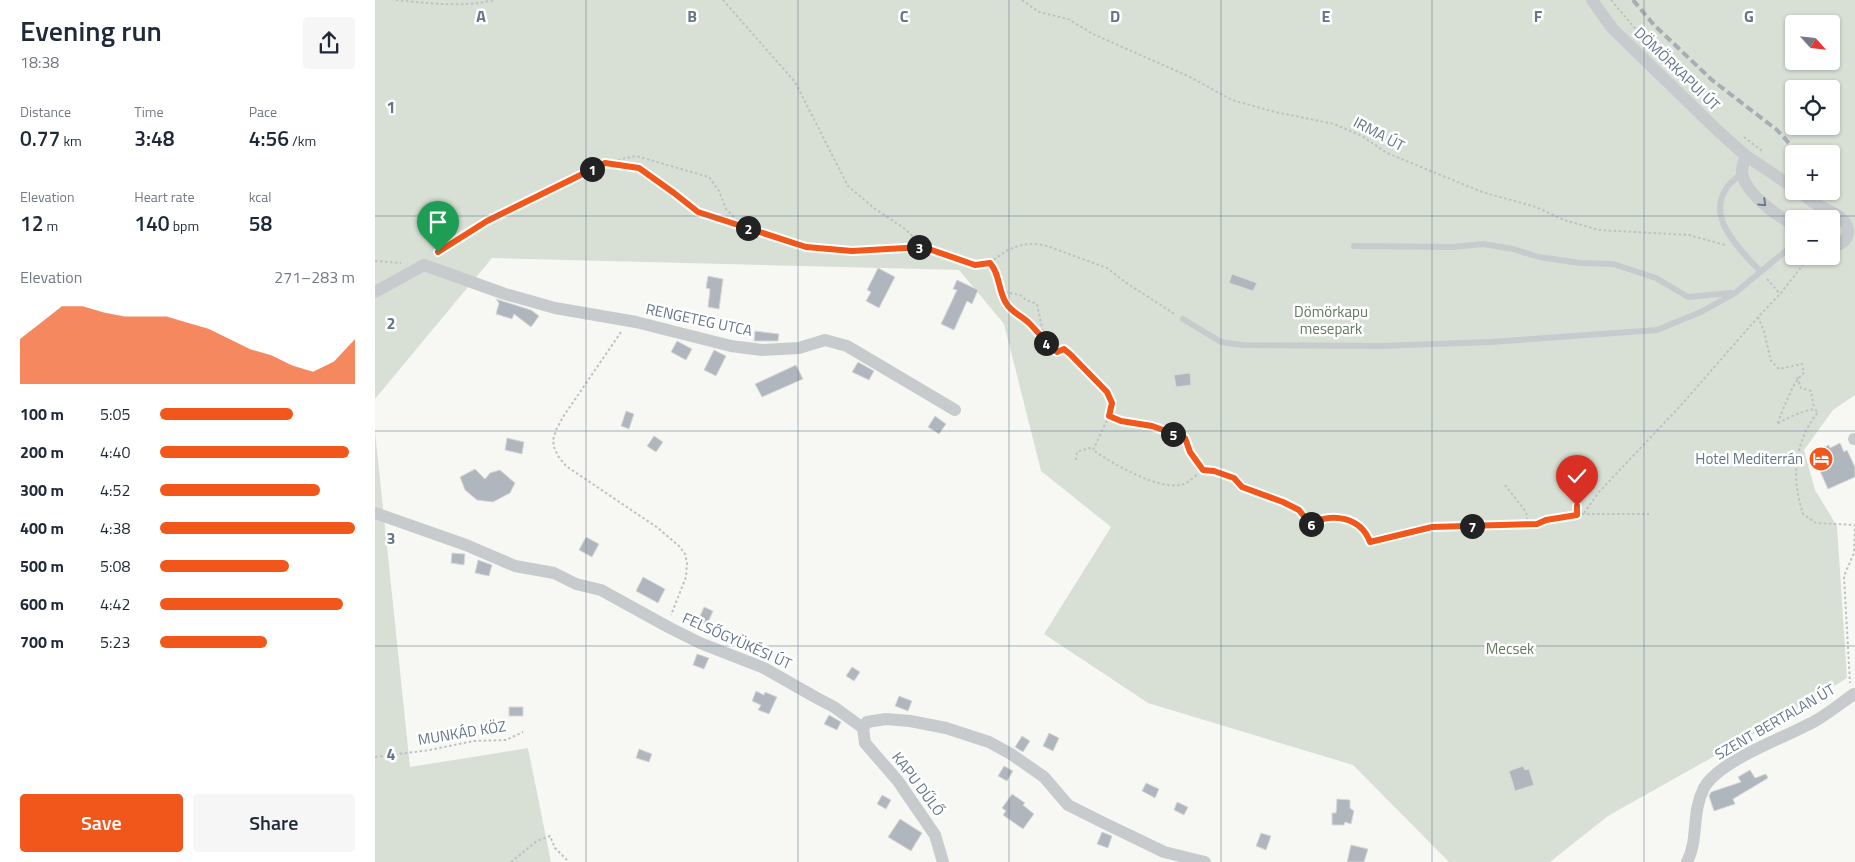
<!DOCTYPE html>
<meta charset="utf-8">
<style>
:root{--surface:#fff;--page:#f6f6f7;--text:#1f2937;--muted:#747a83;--accent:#f1561b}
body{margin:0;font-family:"Titillium Web",sans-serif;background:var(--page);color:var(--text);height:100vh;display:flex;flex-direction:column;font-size:19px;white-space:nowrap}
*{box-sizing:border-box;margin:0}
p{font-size:16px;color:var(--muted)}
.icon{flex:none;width:28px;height:28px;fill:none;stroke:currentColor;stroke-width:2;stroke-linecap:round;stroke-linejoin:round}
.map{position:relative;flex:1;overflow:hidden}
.side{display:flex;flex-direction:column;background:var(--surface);width:375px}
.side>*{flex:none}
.needle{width:32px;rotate:117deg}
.fabs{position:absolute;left:1410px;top:15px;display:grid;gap:10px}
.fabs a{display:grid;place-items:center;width:55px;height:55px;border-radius:5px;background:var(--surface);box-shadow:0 1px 4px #0004;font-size:25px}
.pin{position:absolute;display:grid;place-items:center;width:42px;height:42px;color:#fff;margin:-51px -21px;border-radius:50% 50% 50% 0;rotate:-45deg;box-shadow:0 0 5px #0007}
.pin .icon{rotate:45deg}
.km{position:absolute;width:25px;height:25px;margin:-12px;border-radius:50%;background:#222;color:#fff;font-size:14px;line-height:25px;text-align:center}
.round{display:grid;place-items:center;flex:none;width:52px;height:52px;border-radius:5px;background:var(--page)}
.summary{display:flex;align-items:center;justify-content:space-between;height:85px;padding:0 20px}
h1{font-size:28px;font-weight:600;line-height:38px}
.figures{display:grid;grid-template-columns:repeat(3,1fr);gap:8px;height:85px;padding:5px 20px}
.figures div{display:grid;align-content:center}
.figures b{font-size:21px;font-weight:600}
.figures small{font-size:14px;font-weight:400}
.figures p{font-size:14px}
.chart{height:140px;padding:10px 20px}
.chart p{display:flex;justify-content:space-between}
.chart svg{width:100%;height:90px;margin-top:5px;fill:var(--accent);opacity:.7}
.cta{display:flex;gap:10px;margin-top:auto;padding:10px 20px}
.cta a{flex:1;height:58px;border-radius:5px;background:var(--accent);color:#fff;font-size:20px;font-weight:600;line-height:58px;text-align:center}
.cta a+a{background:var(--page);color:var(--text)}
ul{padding:0 20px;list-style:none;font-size:16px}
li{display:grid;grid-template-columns:80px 60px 1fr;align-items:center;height:38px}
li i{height:12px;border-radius:6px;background:var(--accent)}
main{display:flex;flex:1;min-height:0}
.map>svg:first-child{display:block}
.green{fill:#d8e0d5;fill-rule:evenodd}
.building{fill:#afb6bd;stroke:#d9d9d7}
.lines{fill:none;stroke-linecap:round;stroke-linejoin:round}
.path{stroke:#bec1c3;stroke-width:2;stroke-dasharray:2.5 2.5;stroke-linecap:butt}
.service{stroke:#c7cbce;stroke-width:6}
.minor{stroke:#c7cbce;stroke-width:12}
.rail{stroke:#a7adb3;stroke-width:4;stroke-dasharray:8 4;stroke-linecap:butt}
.oneway{stroke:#697a8c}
.route-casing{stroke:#fff;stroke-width:10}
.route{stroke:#f1561b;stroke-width:6}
.grid{fill:none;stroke:#647688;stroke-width:1;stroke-opacity:0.55}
.labels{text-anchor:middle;stroke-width:5;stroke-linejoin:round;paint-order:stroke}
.street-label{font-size:15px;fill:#647688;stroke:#fff}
.park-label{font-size:15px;fill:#647960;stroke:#fff}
.poi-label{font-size:15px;fill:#647688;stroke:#fff;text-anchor:end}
.grid-label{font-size:16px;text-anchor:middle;font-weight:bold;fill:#647688;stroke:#fff;stroke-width:5;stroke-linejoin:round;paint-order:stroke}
</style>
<main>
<section class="side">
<div class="summary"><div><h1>Evening run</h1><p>18:38</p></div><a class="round"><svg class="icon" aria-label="share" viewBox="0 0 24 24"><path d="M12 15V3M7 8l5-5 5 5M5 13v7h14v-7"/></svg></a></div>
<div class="figures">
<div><p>Distance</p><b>0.77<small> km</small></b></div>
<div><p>Time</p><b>3:48</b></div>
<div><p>Pace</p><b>4:56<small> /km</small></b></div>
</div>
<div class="figures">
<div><p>Elevation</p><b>12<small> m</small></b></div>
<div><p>Heart rate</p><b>140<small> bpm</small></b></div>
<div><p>kcal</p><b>58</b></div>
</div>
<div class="chart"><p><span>Elevation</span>271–283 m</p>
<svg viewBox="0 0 160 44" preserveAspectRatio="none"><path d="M0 44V22L10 14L20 6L30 6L40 9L50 11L60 11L70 11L80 14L90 17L100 22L110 27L120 30L130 35L140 38L150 33L160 22V44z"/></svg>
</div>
<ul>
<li><b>100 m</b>5:05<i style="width:68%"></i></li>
<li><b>200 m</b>4:40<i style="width:97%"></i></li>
<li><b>300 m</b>4:52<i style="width:82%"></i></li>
<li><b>400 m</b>4:38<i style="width:100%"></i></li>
<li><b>500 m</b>5:08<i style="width:66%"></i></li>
<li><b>600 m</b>4:42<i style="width:94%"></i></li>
<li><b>700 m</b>5:23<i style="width:55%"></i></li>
</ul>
<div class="cta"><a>Save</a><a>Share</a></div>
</section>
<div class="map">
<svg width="1480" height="862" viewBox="0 0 1480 862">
<rect width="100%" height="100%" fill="#f7f8f4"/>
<g class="green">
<path d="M0,0H1480V395L1458,410L1429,450L1440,490L1462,526L1472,678L1400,722L1233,816L1175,862H1074L978,765L773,703L669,634L736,527L666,471L629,324L584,270L117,258L0,399ZM1419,24H1456V61H1419ZM1419,89H1456V126H1419ZM1419,154H1456V191H1419ZM1419,219H1456V256H1419Z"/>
<polygon points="0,431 35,767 153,748 176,862 0,862"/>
</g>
<g class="building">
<polygon points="503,268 520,277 504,308 491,301 496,292 492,290"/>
<polygon points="857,274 882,283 878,291 854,283"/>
<polygon points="333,276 348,279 344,309 333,307 335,289 331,288"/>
<polygon points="582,280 603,290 597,304 592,301 579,330 566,324 582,290 578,289"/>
<polygon points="121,299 156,310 164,316 156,327 139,314 137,319 121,314 124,303"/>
<polygon points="380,331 404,334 403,341 379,341"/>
<polygon points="302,341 317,349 311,360 296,352"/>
<polygon points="339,350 351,356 341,376 329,370"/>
<polygon points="483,362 499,371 494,380 477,372"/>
<polygon points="421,365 428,379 387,397 380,384"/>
<polygon points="815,373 816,385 801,387 799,375"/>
<polygon points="251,411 259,414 254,429 246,426"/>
<polygon points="560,416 571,424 564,434 553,427"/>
<polygon points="279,436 288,442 281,452 272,446"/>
<polygon points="132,438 149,442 147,454 130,450"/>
<polygon points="1465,443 1469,452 1472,450 1480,467 1480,477 1453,489 1437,453 1454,445 1455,448"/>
<polygon points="100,469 110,479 115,473 125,470 140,483 135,493 118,502 102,500 90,490 85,477"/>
<polygon points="211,537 224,544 217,557 204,550"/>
<polygon points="77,553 90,554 89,565 76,563"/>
<polygon points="103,560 117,565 114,576 100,573"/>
<polygon points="268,577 290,589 283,603 261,591"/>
<polygon points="329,607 338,611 332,625 323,621"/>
<polygon points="322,654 334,658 329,669 318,665"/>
<polygon points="477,667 485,672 479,681 471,676"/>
<polygon points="381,691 389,695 390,692 402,697 394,714 383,710 386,705 377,701"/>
<polygon points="524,696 537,701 533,711 520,706"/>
<rect x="134" y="707" width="14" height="9"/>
<polygon points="454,715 466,722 462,730 449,724"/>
<polygon points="674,733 684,738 678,751 668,746"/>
<polygon points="647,736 655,741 648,752 640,747"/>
<polygon points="264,749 277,754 274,762 261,758"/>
<polygon points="629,766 638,771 632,781 623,776"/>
<polygon points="1148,766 1150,770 1154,769 1159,785 1140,791 1134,771"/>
<polygon points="1375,770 1380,778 1391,774 1393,778 1358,799 1360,804 1339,811 1334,796 1336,792 1366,782 1363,777"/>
<polygon points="771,783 784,789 780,798 767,791"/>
<polygon points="637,794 650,803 648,805 659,814 648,829 628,815 631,811 627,808"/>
<polygon points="507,795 516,800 511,809 502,804"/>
<polygon points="962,799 975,800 975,808 979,811 976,824 970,822 969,825 957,825 957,813 961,813"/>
<polygon points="802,802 813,807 809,815 799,810"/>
<polygon points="525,819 547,833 536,851 513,837"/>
<polygon points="727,832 737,836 733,848 722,844"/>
<polygon points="886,833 896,836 891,850 881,846"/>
<polygon points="976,845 993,849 989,862 972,862"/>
</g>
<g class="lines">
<g class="path">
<path d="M21,0C54,3 87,8 119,0"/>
<polyline points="348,0 420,82 473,186 499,208 530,229 548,246"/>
<polyline points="647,0 664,12 693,19 718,34 813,76 857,100 900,112 959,124 987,136 1012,153 1107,192 1161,207 1189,220 1224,230 1314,235 1350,245"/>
<polyline points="1236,0 1279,51"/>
<polyline points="1369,137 1387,151"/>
<polyline points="233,162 261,156 334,177 344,191 351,209 366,224"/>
<polyline points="1414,170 1419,164"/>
<polyline points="59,255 112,221 230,163 264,168 299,193 323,213 431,247 477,251 548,247 600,265 615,263 621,272 625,291 631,305 654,322 668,340"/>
<path d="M1435,256L1405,294L1383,317L1389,331L1396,361L1404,369L1427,364L1429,373C1418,380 1408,411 1402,424C1411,418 1428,411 1439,409L1443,412C1419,443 1416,477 1428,514L1441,523L1480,525L1479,553L1469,576L1475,683"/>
<polyline points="0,261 26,263"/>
<path d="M615,263C632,248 649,240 672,246L732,268L750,282L801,315"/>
<polyline points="1392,279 1405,294"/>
<path d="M625,291L645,295L651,300L662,304L670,342L682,352L689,349L732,392L737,403L734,416L746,421L777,426L810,438L815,452L828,470L839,471L859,478L867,487L908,502L924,510L935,524C957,512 986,517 995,542L1057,527L1162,524L1171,520L1208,514H1274"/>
<polyline points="246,332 188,417 181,430 178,440 179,447 183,456 191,466 283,528 304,546 310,554 312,563 311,577 296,615"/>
<polyline points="1422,377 1426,388 1436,391 1439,408"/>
<path d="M734,416L718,450C738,464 781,489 805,485C813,484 822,474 828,470"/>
<polyline points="701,460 702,452 714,448 718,450"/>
<polyline points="1130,485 1151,512 1153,524"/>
<polyline points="1198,506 1203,507 1203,515"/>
<polyline points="1209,513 1224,492 1308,403 1383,317"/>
<polyline points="0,757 55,750 99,741 131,740 148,732"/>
<polyline points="136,862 162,841 175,836 180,848 194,862"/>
</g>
<g class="service">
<path d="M1367,172C1363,177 1357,181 1353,186C1329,216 1365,250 1385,271"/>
<polyline points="979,246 1077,247 1108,244 1138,249 1164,257 1205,263 1238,264 1281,278 1313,297 1356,293"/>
<polyline points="808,319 846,342 867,345 1004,346 1116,342 1282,330 1328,311 1360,293 1419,244"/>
</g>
<g class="minor">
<polyline points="1217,0 1237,28 1342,130 1370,155 1419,188"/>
<path d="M1370,155C1370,160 1367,166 1367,171C1368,192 1402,216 1419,225"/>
<path d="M1423,191C1430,196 1436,201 1443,205C1451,209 1461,213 1467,219C1479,229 1472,247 1456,245"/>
<polyline points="0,292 49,265 130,294 180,308 261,322 356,346 387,350 424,348 450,340 472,346 580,410"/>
<polyline points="1479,439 1480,439"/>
<polyline points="0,513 91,545 140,566 179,573 201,584 226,590 295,628 325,643 389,668 440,697 459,707 488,728 492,722 511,719 535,721 571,728 614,742 636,754 669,777 693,805 729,823 789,852 830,862"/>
<polyline points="488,728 490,743 523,781 560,835 568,862"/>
<path d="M1312,862C1324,839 1316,813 1329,788C1344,760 1412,737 1440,721C1454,713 1466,703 1479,694"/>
</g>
<g class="rail">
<polyline points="1258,0 1279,25 1337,80 1402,130 1424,154"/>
<polyline points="1456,185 1457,186"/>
</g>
</g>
<defs><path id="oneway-chevron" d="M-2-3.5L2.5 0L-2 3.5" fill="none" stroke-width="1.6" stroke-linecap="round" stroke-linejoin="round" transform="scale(1.25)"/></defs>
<use class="oneway" href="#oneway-chevron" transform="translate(1388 203) rotate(44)"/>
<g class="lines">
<defs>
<path id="route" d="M63,252L112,221L230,163L264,168L299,193L323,212L431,247L477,251L548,247L600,265L615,263C625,274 623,290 631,303C636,312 647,316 654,323C664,333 671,343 682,352L689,349L695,354L732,392L737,403L734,416L746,421L777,426L810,438L815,452L828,470L839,471L859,478L867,487L908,502L924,510L935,524C957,512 986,517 995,542L1057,527L1162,524L1171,520L1202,515V506"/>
</defs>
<use href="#route" class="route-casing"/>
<use href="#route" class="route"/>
</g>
<path class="grid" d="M211,0V862M423,0V862M634,0V862M846,0V862M1057,0V862M1269,0V862M0,216H1480M0,431H1480M0,646H1480"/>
<defs>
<symbol id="hotel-disc" viewBox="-11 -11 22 22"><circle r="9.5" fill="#f1561b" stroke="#fff"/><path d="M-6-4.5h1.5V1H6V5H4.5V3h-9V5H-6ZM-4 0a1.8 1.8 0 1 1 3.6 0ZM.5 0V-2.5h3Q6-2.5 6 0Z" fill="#fff"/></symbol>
</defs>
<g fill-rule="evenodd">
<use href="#hotel-disc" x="1432" y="445" width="28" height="28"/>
</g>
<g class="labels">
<g class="street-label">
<text transform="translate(1302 69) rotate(44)" y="5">DÖMÖRKAPUI ÚT</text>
<text transform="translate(1004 134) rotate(28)" y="5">IRMA ÚT</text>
<text transform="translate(324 320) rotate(12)" y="5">RENGETEG UTCA</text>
<text transform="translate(362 641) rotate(24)" y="5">FELSŐGYÜKÉSI ÚT</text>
<text transform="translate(1400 722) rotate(-30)" y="5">SZENT BERTALAN ÚT</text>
<text transform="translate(87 733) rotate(-9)" y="5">MUNKÁD KÖZ</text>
<text transform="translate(543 784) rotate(53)" y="5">KAPU DŰLŐ</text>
</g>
<g class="park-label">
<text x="956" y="317">Dömörkapu<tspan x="956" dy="17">mesepark</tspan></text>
<text x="1135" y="654">Mecsek</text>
</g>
<g class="poi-label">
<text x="1428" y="464">Hotel Mediterrán</text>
</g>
</g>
<g class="grid-label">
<text x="106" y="22">A</text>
<text x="317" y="22">B</text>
<text x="529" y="22">C</text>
<text x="740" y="22">D</text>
<text x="951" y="22">E</text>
<text x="1163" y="22">F</text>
<text x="1374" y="22">G</text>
<text x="16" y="113">1</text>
<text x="16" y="329">2</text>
<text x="16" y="544">3</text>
<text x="16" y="760">4</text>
</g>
</svg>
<div class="fabs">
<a><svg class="needle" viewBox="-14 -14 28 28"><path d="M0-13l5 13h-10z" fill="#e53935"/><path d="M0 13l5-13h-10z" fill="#747a83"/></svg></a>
<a><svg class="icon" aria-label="locate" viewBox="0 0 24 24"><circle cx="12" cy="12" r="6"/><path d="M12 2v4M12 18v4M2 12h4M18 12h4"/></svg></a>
<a>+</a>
<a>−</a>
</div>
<div class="pin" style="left:63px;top:252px;background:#1e9e55"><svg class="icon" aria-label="arrive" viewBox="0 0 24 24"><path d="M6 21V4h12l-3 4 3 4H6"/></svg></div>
<div class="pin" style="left:1202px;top:506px;background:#d93025"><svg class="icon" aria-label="check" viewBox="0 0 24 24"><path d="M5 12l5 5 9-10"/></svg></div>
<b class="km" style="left:217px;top:169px">1</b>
<b class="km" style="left:373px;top:228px">2</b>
<b class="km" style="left:544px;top:247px">3</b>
<b class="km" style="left:671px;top:343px">4</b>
<b class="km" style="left:798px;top:434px">5</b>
<b class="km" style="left:936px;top:524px">6</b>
<b class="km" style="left:1097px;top:526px">7</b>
</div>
</main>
